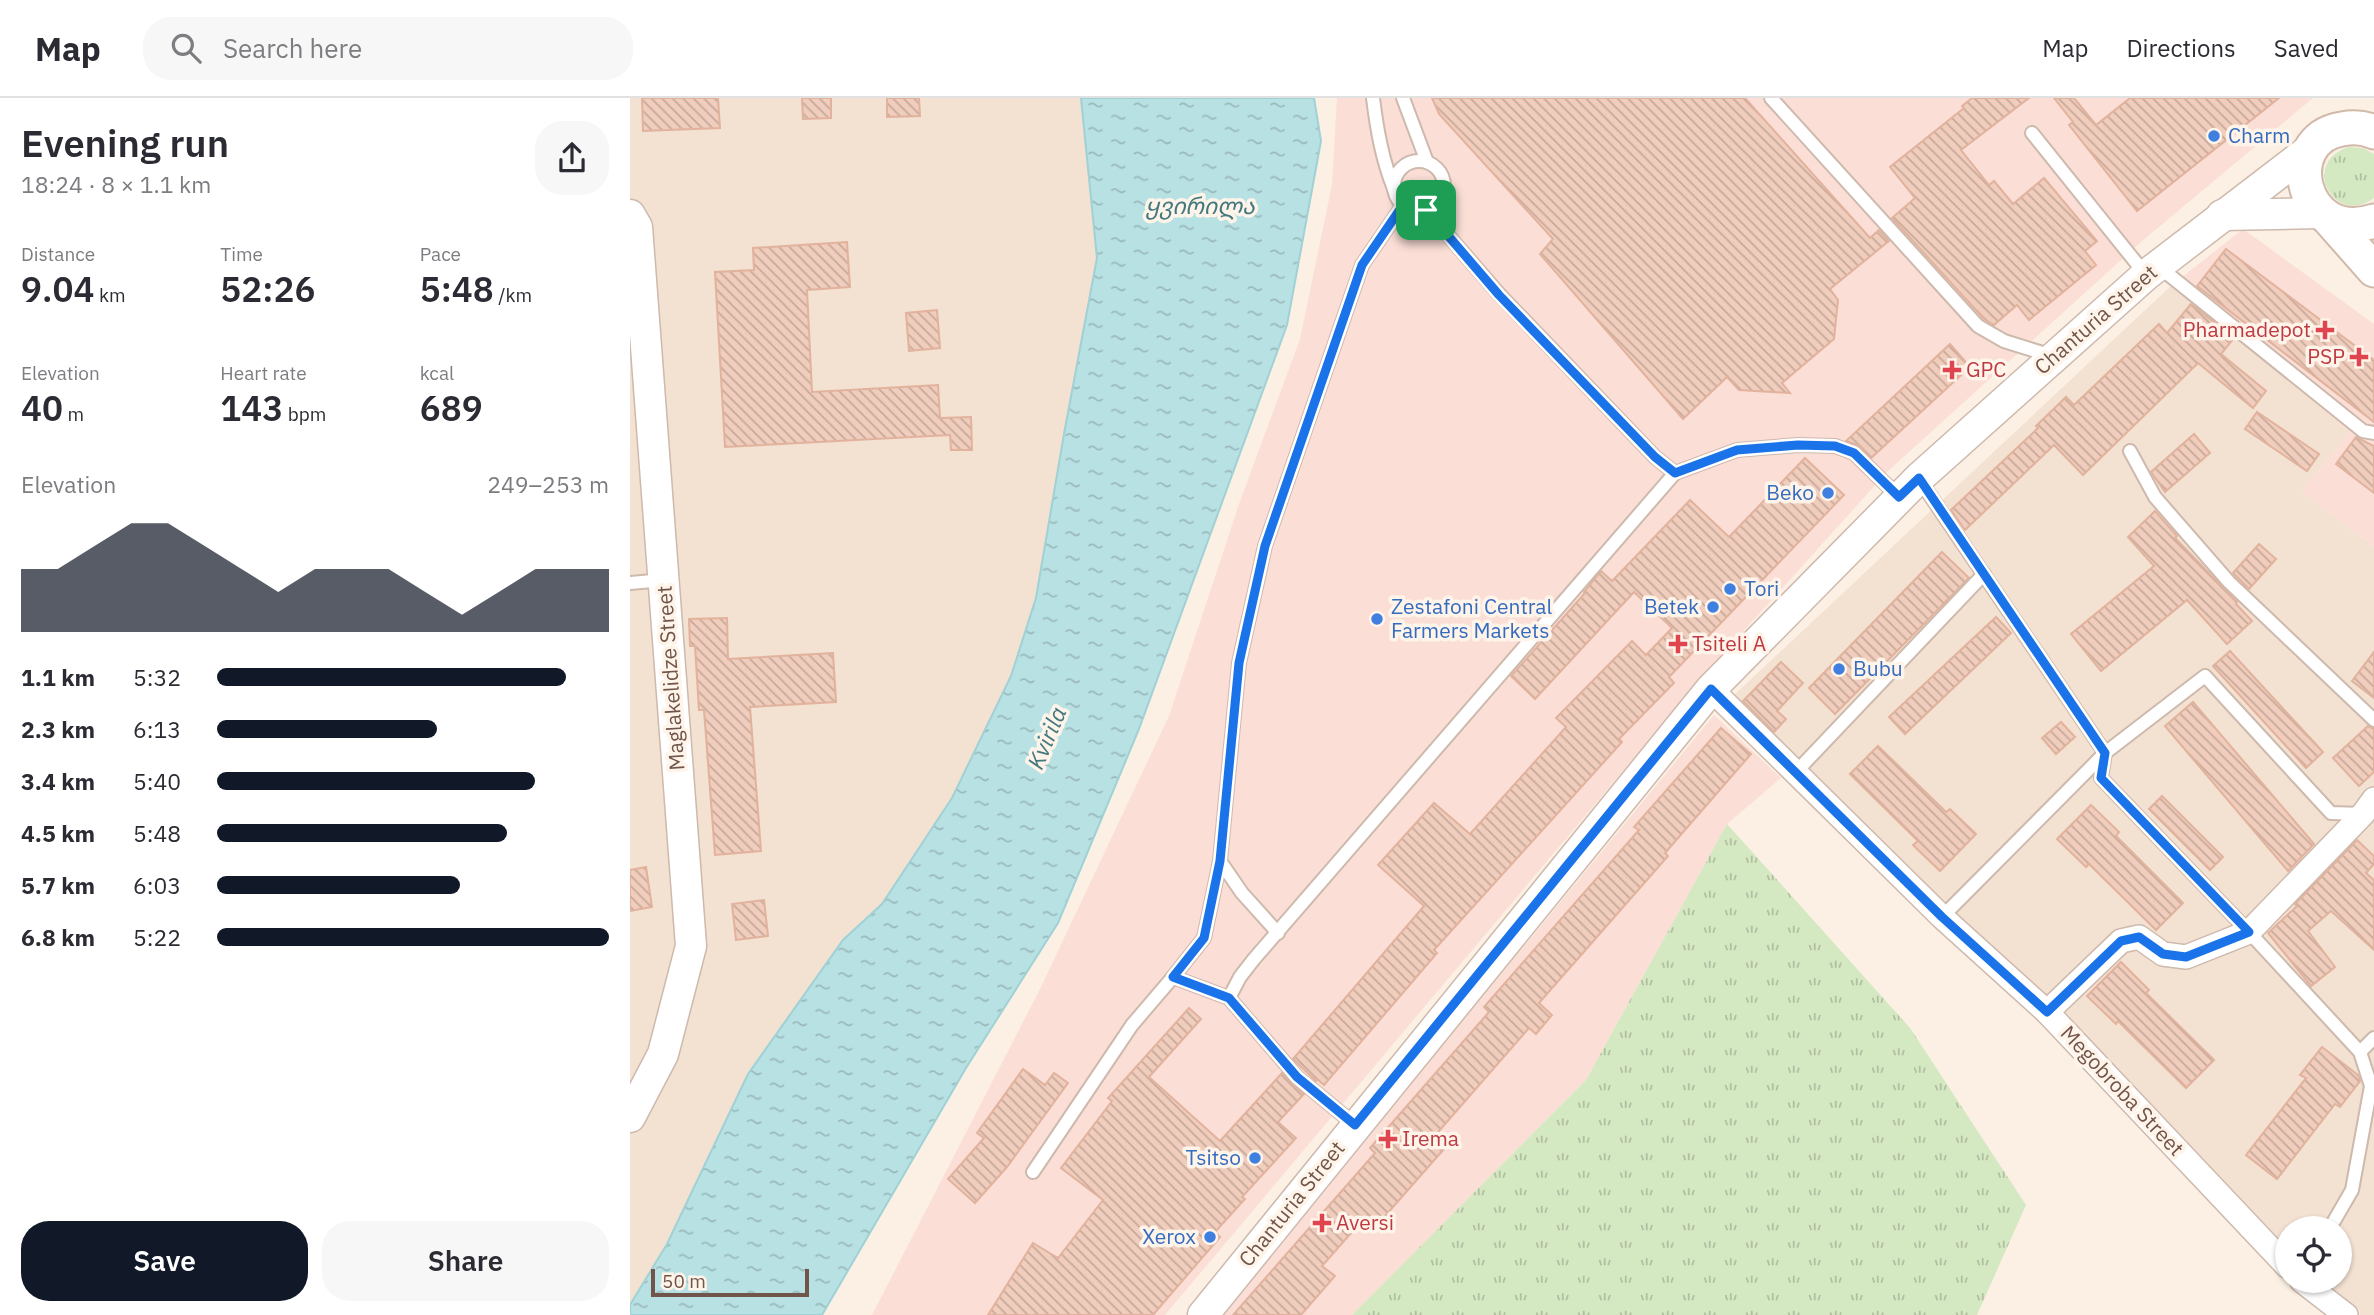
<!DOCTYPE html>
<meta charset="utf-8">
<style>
:root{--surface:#fff;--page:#f7f7f7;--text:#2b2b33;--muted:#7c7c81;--line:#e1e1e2;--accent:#111827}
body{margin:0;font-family:"IBM Plex Sans","Noto Sans Georgian",sans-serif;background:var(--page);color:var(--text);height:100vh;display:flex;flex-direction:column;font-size:26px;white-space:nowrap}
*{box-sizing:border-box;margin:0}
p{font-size:23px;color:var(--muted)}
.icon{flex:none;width:38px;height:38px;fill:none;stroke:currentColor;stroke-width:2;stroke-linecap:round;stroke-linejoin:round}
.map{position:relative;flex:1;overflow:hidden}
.panel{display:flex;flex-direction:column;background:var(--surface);width:630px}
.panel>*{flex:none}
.buttons{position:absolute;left:1645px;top:1118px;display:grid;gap:14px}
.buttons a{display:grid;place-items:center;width:77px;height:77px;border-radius:50%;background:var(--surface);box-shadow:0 2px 5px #0004;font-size:35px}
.scale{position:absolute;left:21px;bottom:18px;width:158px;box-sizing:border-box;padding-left:7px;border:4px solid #72554a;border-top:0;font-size:19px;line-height:24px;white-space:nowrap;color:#72554a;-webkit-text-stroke:5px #fef4e9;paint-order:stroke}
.pin{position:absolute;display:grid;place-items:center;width:60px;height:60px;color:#fff;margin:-30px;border-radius:14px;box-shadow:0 4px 10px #0006}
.round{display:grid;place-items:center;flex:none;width:74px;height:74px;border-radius:28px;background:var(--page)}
.headline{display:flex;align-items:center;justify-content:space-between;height:119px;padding:0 21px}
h1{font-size:38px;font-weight:600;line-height:52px}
.figures{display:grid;grid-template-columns:repeat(3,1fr);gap:10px;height:119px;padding:7px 21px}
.figures div{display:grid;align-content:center}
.figures b{font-size:35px;font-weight:600}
.figures small{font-size:19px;font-weight:400}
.figures p{font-size:19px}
.chart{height:196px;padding:14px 21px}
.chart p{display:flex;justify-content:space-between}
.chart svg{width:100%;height:126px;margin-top:7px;fill:var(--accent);opacity:.7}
.action{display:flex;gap:14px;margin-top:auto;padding:14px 21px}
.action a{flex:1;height:80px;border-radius:28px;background:var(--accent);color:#fff;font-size:28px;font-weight:600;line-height:80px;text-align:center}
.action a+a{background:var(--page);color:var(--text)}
ul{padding:0 21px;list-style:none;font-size:23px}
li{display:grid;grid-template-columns:112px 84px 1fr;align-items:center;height:52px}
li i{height:18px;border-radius:9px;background:var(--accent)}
header{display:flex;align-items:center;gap:42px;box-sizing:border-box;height:98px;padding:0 35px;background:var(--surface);border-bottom:2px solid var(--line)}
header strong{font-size:33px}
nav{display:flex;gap:38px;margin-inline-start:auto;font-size:24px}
.search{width:490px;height:63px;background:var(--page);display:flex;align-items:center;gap:18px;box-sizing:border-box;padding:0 24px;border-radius:28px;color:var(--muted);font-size:26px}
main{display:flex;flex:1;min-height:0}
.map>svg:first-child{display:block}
.residential{fill:#f3e1d2}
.commercial{fill:#fbdfd7}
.grass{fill:url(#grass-tufts)}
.water{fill:url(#water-ripples);stroke:#9fd1d5;stroke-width:2}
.building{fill:url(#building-back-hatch);stroke:#e2b29d;stroke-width:2}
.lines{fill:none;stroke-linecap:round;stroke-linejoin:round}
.service-casing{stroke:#ceb9ad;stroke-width:16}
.minor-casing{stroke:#ceb9ad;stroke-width:26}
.tertiary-casing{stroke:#ceb9ad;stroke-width:33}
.secondary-casing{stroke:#d1b9aa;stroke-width:37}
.service{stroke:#fff;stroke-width:12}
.minor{stroke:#fff;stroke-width:23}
.tertiary{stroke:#fff;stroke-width:30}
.secondary{stroke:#fff;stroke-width:33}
.route-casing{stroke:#fff;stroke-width:14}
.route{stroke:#1a73e8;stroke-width:9}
.shop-dot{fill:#3f7fe0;stroke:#fef4e9;stroke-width:2.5}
.health-dot{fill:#e0444e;stroke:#fef4e9;stroke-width:2.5}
.labels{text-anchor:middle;stroke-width:7;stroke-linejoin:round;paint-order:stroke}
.shop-label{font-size:21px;fill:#366cbe;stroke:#fef4e9;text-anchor:start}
.street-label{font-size:21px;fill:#72554a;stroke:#fef4e9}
.health-label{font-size:21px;fill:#be3a42;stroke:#fef4e9;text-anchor:start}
.water-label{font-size:23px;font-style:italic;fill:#42787e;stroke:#fef4e9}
</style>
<header>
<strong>Map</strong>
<div class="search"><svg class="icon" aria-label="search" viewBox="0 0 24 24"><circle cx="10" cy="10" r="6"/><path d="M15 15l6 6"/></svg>Search here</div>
<nav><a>Map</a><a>Directions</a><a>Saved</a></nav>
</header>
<main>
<section class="panel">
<div class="headline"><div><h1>Evening run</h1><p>18:24 · 8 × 1.1 km</p></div><a class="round"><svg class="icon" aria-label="share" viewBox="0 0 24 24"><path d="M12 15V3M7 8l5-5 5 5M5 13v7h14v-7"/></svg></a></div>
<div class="figures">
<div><p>Distance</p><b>9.04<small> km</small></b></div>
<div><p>Time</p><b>52:26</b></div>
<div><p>Pace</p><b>5:48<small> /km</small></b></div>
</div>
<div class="figures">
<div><p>Elevation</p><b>40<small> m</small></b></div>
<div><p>Heart rate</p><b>143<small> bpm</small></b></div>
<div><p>kcal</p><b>689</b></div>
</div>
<div class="chart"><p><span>Elevation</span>249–253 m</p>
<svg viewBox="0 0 160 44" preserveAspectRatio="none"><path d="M0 44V22L10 22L20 14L30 6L40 6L50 14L60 22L70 30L80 22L90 22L100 22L110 30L120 38L130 30L140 22L150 22L160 22V44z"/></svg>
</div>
<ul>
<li><b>1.1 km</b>5:32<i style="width:89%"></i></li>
<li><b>2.3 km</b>6:13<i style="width:56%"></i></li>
<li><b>3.4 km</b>5:40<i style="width:81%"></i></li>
<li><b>4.5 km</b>5:48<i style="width:74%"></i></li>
<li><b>5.7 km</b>6:03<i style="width:62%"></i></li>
<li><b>6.8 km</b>5:22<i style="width:100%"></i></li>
</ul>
<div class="action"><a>Save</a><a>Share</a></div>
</section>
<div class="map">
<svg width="1744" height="1217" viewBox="0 0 1744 1217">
<defs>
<pattern id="grass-tufts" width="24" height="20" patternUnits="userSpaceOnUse" patternTransform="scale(1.75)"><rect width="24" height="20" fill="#d4e8c2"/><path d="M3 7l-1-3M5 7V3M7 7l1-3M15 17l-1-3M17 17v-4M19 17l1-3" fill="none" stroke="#b0bfa0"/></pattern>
<pattern id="water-ripples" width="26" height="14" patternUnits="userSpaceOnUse" patternTransform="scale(1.75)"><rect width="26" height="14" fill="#b8e1e4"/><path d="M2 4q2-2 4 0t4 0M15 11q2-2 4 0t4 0" fill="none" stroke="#9ab9bb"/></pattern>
<pattern id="building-back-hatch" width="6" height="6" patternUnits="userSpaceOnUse" patternTransform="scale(1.75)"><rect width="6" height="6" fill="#f0cdbc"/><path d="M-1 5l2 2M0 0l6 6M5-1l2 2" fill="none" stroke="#c7a99b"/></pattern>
</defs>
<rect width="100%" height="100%" fill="#fbf0e3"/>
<g class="residential">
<polygon points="0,0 451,0 467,160 434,336 406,500 381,578 322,700 252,806 213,842 0,1207"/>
<polygon points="1542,187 1720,334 1672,393 1744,449 1744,1217 1730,1217 1729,1212 1689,1183 1710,1183 1710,1130 1657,1130 1657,1156 1102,599"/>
</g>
<g class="commercial">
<polygon points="707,0 1683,0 1511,144 1258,373 1073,578 535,1217 242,1217 410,891 539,618 609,406 670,241 702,87"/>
<polygon points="1613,131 1744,226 1744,449 1672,393 1720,334 1542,187"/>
<polygon points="1084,617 1151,680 1097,726 956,982 722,1217 591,1217"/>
</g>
<g class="grass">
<path d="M1719,49L1733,50L1744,56V100C1704,130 1669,64 1719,49Z"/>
<polygon points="1097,726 1280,930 1396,1107 1347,1217 722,1217 956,982"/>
</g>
<polygon class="water" points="451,0 684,0 691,43 657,227 509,631 428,825 336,970 192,1217 0,1217 0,1207 37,1146 118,976 213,842 252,806 322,700 381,578 406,500 434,336 467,160"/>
<g class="building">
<polygon points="12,0 88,0 90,30 13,33"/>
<polygon points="172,0 201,0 201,20 173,21"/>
<polygon points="257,0 289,0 290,18 257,19"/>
<polygon points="802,0 1115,0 1240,140 1249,132 1259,143 1200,191 1208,202 1204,241 1152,285 1160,295 1109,292 1097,279 1053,321 910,156 923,141 809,16"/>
<polygon points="1342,0 1399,0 1331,52 1359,87 1364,83 1383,106 1414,80 1467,143 1455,153 1466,167 1399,222 1387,207 1364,227 1354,221 1262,120 1285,100 1260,69 1334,10 1332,8"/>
<polygon points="1424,0 1444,0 1466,27 1500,0 1649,0 1507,113 1439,27 1443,24"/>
<polygon points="217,144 220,189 177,192 182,294 308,287 310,320 341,319 342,352 321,352 320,337 95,349 85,174 124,172 123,150"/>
<polygon points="1596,151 1744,262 1744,324 1567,188"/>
<polygon points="1561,206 1604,240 1591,256 1636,293 1623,310 1568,265 1453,377 1424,347 1335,432 1321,412 1408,330 1406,328 1436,299 1444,307 1529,226 1537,235"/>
<polygon points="307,212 310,250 279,253 276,215"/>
<polygon points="1320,246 1340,269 1241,360 1230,348 1216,343"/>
<polygon points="1627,314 1689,356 1677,373 1615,331"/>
<polygon points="1564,336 1580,355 1535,394 1521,374"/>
<polygon points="1726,339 1744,348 1744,395 1706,366"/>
<polygon points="1175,360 1214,397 1039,579 1044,585 989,641 992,644 804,852 807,855 694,987 687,981 686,983 663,961 794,808 748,767 804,705 840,736 936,629 926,620 1002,543 1016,557 1042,530 1004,494 905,601 881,578 955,495 954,494 971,473 982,483 1060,402 1099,439"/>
<polygon points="1525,413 1547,438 1545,440 1607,504 1606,506 1622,523 1597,546 1557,502 1471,573 1441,536 1524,468 1498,439"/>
<polygon points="1629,446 1646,461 1619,491 1603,475"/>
<polygon points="1312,454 1339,480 1205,616 1179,590"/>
<polygon points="1366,519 1381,535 1275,636 1259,619"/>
<polygon points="97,520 98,561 203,555 206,604 120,609 131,753 85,757 74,612 69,612 65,548 60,548 59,521"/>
<polygon points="1600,553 1693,654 1676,670 1583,568"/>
<polygon points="1744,554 1744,600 1722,583"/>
<polygon points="1151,564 1173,585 1147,613 1156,621 1144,634 1113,603"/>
<polygon points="1563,604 1684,746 1658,773 1535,628"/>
<polygon points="1431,624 1445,639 1426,656 1412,640"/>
<polygon points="1738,628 1744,631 1744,674 1729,688 1703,660"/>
<polygon points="1091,630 1121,656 1035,755 1038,758 909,905 922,917 906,936 899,930 802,1041 814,1051 748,1126 737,1117 692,1168 705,1178 671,1217 603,1217 745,1055 740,1050 859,914 854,909 1009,732 1004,729"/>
<polygon points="1248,648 1316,714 1320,711 1346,736 1310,773 1283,747 1288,743 1220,676"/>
<polygon points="1532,698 1593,759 1580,772 1519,711"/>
<polygon points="1461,707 1489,734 1486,738 1553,805 1526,832 1459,766 1456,769 1427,741"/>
<polygon points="1727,742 1744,758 1744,766 1736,775 1744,782 1744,852 1701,813 1678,833 1705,869 1681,888 1638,835 1667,808 1665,806"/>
<polygon points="16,769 22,809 0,813 0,772"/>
<polygon points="134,802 138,838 106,842 102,806"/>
<polygon points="1491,864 1519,892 1516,895 1584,962 1556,990 1488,923 1486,926 1457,898"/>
<polygon points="559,910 571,921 519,979 590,1043 652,975 674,996 648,1024 666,1040 612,1099 615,1101 585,1134 590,1139 523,1217 358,1217 403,1145 428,1160 473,1102 431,1070 482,1003 478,1000"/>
<polygon points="1692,949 1728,977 1730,983 1710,1009 1705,1006 1647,1081 1616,1057 1676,980 1670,977"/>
<polygon points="393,971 415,987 424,975 438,985 377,1069 345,1105 318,1081 354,1040 347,1035"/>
</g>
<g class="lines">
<defs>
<g id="service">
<path d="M743,0C747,32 752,61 764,91"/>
<polyline points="773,0 797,64"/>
<polyline points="1141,0 1348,228 1374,243 1422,258"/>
<polyline points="1402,35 1516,177"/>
<circle cx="789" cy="88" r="25"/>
<polyline points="796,112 869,196 1025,359 1045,375"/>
<polyline points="1528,168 1733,333 1744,335"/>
<polyline points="1500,353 1525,399 1599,484 1744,622"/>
<polyline points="1289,381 1475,655 1471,680 1619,834 1730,954"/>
<polyline points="0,485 34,482"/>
<polyline points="1165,675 1354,476"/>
<polyline points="1312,819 1475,655 1575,578 1701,715 1733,716"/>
<polyline points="648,835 612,795 590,763 609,565 635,448 732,167 773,107"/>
<polyline points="543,879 574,840 590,763"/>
<polyline points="725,1027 667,979 599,900 610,879 624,861 1045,375 1107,352 1168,347 1205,348 1224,355 1269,399"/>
<polyline points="403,1074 502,927 543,879 599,900"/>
<polyline points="1700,1130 1722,1092 1741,988 1730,954 1744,940"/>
</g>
<g id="minor">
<polyline points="1081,591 1312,819 1417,914 1657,1168"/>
<polyline points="1417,914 1491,843 1509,839 1533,856 1556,859 1619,834 1733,716 1744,701"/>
<polyline points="1672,1183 1716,1217"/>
</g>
<g id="tertiary">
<polyline points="0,117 7,129 61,848 33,956 0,1019"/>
<polyline points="1592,117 1690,115"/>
<polyline points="573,1217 1081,591 1289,380 1516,177 1683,49"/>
</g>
<g id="secondary">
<path d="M1744,34C1733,29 1723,29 1712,31C1648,41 1671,147 1744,123"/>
<polyline points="1699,121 1744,172"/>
</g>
</defs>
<use href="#service" class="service-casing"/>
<use href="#minor" class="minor-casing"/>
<use href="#tertiary" class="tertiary-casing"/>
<use href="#secondary" class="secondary-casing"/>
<use href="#service" class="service"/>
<use href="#minor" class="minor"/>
<use href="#tertiary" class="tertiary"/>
<use href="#secondary" class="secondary"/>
</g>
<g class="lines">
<defs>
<polygon id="route" points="773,107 783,112 796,112 869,197 1025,359 1045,375 1107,352 1168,347 1205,348 1224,355 1269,399 1289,380 1475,655 1471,680 1619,834 1556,859 1533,856 1509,839 1491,843 1417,914 1312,819 1081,591 725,1027 667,979 599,900 543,879 574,840 590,763 609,565 635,448 732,167"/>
</defs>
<use href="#route" class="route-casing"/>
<use href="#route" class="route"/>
</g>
<g class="shop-dot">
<circle cx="1584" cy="38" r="7"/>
<circle cx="1198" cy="395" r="7"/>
<circle cx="1100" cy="491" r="7"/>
<circle cx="1083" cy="509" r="7"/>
<circle cx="747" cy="521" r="7"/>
<circle cx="1209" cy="571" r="7"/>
<circle cx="625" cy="1060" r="7"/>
<circle cx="580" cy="1139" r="7"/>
</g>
<g class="health-dot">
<path d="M1691.5 221.5h7v7h7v7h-7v7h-7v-7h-7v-7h7z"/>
<path d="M1725.5 248.5h7v7h7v7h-7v7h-7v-7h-7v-7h7z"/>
<path d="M1318.5 261.5h7v7h7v7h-7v7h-7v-7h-7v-7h7z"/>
<path d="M1044.5 535.5h7v7h7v7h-7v7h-7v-7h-7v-7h7z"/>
<path d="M754.5 1030.5h7v7h7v7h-7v7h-7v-7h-7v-7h7z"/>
<path d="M688.5 1114.5h7v7h7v7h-7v7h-7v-7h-7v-7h7z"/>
</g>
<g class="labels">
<g class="shop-label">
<text x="1598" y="45">Charm</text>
<text x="1184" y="402" text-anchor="end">Beko</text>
<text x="1114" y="498">Tori</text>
<text x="761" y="516">Zestafoni Central<tspan x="761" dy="24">Farmers Markets</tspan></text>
<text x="1069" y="516" text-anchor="end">Betek</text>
<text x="1223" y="578">Bubu</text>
<text x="611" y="1067" text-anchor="end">Tsitso</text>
<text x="566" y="1146" text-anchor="end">Xerox</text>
</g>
<g class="street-label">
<text transform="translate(1466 222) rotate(-41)" y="7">Chanturia Street</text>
<text transform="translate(41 580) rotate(-94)" y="7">Maglakelidze Street</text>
<text transform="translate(1492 993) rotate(47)" y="7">Megobroba Street</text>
<text transform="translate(662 1106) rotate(-51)" y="7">Chanturia Street</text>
</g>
<g class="health-label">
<text x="1681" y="239" text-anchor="end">Pharmadepot</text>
<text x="1715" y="266" text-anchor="end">PSP</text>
<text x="1336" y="279">GPC</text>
<text x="1062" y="553">Tsiteli A</text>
<text x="772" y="1048">Irema</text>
<text x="706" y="1132">Aversi</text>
</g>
<g class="water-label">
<text x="570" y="116">ყვირილა</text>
<text transform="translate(417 640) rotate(-67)" y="8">Kvirila</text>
</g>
</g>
</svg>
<div class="buttons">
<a><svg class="icon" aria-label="locate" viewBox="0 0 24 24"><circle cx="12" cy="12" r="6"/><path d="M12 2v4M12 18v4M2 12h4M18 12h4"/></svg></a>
</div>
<div class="scale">50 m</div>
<div class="pin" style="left:796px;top:112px;background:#1e9e55"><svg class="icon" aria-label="arrive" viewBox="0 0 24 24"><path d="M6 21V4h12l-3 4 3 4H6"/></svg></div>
</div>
</main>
